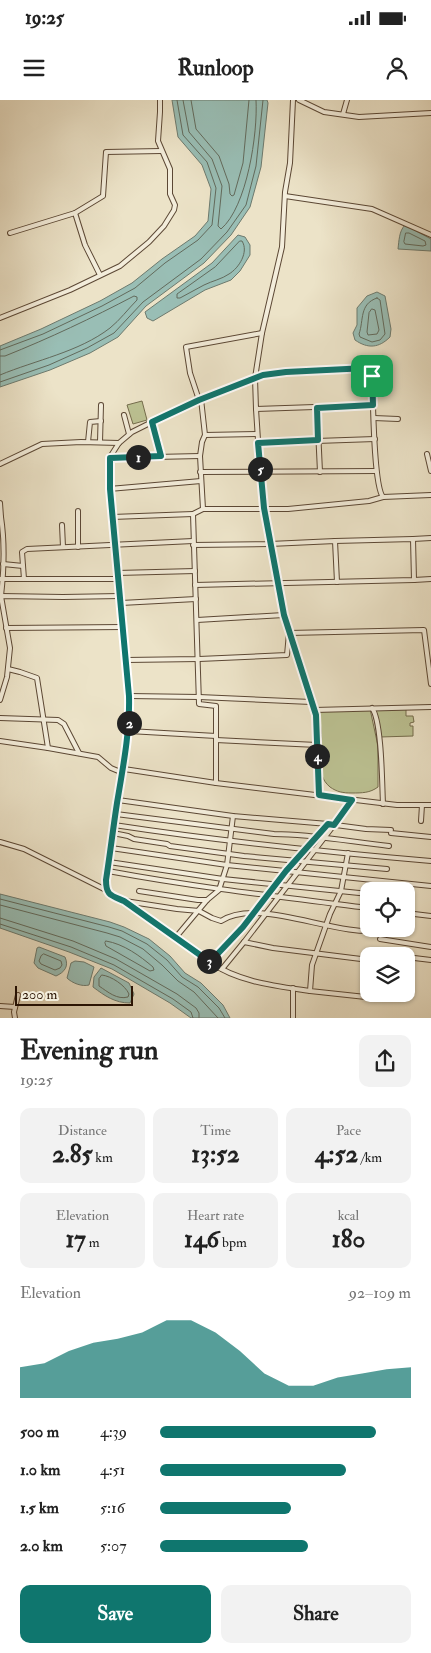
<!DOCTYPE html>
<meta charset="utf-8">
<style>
:root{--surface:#fff;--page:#f2f2f2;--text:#222;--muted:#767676;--accent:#0f766e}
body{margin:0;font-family:"IM FELL Double Pica",serif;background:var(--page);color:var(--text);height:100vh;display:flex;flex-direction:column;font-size:19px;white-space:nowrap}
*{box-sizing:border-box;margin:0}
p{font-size:16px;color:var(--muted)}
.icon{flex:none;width:28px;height:28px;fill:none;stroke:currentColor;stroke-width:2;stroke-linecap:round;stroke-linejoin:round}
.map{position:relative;height:918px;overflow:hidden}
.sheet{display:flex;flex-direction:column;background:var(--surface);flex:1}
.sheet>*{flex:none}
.controls{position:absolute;left:360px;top:782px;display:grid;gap:10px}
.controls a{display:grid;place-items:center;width:55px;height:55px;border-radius:10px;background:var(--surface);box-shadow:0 1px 4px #0004;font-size:25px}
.scale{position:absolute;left:15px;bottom:12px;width:118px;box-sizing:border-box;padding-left:5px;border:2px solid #2c1504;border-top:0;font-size:14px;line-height:18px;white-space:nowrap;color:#2c1504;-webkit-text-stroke:4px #f3eddb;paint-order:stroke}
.pin{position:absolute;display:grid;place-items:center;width:42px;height:42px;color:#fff;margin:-21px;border-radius:10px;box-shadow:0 2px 8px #0006}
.km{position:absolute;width:25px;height:25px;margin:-12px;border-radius:50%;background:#222;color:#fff;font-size:14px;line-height:25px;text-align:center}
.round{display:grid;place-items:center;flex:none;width:52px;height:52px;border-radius:10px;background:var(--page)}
.head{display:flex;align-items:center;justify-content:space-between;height:85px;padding:0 20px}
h1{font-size:28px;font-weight:800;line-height:38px}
.metrics{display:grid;grid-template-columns:repeat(3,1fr);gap:8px;height:85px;padding:5px 20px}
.metrics div{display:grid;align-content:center;border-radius:10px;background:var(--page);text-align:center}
.metrics b{font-size:25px;font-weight:800}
.metrics small{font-size:14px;font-weight:400}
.metrics p{font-size:14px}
.chart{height:140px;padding:10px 20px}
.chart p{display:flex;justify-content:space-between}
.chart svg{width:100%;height:90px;margin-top:5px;fill:var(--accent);opacity:.7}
.action{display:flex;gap:10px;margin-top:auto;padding:10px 20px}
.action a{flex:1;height:58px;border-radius:10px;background:var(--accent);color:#fff;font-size:20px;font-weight:800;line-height:58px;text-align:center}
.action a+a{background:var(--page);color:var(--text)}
ul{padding:0 20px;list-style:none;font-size:16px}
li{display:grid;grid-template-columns:80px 60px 1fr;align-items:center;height:38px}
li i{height:12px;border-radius:6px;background:var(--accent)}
.status{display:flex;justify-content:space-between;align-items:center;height:35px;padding:0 25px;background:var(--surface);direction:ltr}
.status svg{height:14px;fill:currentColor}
header{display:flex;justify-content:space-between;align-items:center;height:65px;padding:0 20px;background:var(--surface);font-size:22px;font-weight:800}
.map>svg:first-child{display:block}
.green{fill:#bcc293;stroke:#746c4c}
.water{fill:#99beb5;stroke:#6d7a6e}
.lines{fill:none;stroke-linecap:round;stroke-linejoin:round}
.shore{stroke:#626a5c;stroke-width:1}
.minor-casing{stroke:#5c4835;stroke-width:6}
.minor{stroke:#f3eddb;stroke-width:4}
.route-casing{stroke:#fff;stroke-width:10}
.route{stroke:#0f766e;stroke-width:6}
</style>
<div class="status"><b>19:25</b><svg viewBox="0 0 49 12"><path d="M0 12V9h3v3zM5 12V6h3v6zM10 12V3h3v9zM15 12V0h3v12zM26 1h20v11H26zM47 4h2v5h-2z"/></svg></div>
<header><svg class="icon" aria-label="menu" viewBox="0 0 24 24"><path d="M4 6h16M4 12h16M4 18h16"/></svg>Runloop<svg class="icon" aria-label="person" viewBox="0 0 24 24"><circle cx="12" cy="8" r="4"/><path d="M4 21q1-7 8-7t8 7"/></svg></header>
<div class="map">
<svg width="431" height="918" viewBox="0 0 431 918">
<rect width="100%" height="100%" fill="#ece3c8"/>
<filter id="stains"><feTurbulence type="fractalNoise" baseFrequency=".004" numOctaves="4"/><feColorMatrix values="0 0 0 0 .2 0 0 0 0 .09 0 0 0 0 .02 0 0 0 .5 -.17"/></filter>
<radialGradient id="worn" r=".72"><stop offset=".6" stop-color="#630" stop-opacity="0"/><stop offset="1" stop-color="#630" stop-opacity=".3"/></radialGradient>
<g class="green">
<polygon points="142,301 147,320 133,324 127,305"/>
<polygon points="406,607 406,616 413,616 414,622 410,623 410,626 413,626 413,636 380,637 375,609"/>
<path d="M370,609L378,646V687C370,693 362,693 352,693C343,693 337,692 330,687C313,673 324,650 321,631C321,624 318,618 317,612Z"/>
</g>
<g class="water">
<polygon points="172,0 267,0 268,3 261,67 250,107 231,135 204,163 146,206 118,237 90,253 50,270 0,287 0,246 41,229 100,201 132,183 162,159 195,136 208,121 211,89 202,65 178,37"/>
<path d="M405,125L431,139V151L398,149C399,141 399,131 405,125Z"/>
<polygon points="238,135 245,137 250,145 250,155 240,171 231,180 205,190 153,221 147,218 145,212 212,163"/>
<path d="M377,192L385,196L391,229L390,237C379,248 368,249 355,240L353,233L357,225V208L367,196Z"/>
<polygon points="0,794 110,822 124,827 149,839 170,856 185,873 201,883 223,905 230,918 191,918 170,903 112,869 69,852 0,828"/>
<path d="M39,847L65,857C69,866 65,872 56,876L38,868L34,863L37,848Z"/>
<path d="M75,861L84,862L94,867L89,885C82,887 72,883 67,878L71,863Z"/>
<path d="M101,868L129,883L134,894L130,903C115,903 105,896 93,887L94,877Z"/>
</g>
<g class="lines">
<g class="shore">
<path d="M183,0L189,32L212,59L222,86L218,126L221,129C247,107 258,33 256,0"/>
<polyline points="191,0 196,29 219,56 229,84 230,94 232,96 234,95 243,63 249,0"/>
<polygon points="406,133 409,133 425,141 426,145 423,146 405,144 404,142"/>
<path d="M240,141H242C249,152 239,168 229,174C222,179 212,181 204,185C196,189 188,194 180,198H177V194L215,167Z"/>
<path d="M377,198L380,200L385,234L380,240L372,242L360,237L359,234C364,220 359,204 377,198Z"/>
<polygon points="372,209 375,210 379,230 377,234 368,235 367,232 369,213"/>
<polyline points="0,250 43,234 102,206 135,188 165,163 198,140 212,125 216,88 207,62 183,35 177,0"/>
<path d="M0,256H5C50,238 92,218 134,196L137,197V200C128,209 120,220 110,228C79,252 36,260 0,275"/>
<polyline points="0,282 49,265 87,248 114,233 143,202 201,159 227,132 246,105 256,66 263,0"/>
<polyline points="0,799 109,827 122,831 147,844 167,860 182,877 198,887 219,908 225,918"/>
<polyline points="0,805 107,833 120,837 143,849 162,865 178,881 194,892 218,918"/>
<polyline points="0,818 73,841 116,859 177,894 196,908 199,913 199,918"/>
<polyline points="0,824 71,847 114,865 173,899 191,912 193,918"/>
<path d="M106,841C124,844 140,856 153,867L154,870L150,871L106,846L105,843Z"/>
<polygon points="44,854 61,861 62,865 60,868 55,870 41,864 39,861 41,856"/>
<path d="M102,875C111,876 125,885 129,894L128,897C117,900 108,892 99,886V879Z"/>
</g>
<defs>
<g id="minor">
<polyline points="293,0 290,63 285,92 282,147 262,233 255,278 256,309 373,305"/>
<polyline points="299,0 324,12 359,17 431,13"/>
<polyline points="343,14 347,0"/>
<polyline points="285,96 372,109 431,135"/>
<polyline points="75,113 85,145 100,175"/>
<polyline points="10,133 75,113 103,96 106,52 161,51"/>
<polyline points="0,218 70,190 120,166 149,142 164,126 174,110 175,105 170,94 170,69 158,41 160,12 160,0"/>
<polyline points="201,299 205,335 202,342 200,356 203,409 193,414 199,604 216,606 216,683"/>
<polyline points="199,300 190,273 186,247 262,233"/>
<polyline points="317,308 320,372"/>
<polyline points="256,309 260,371 270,444 284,515 316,615 319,695"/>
<polyline points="124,315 129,334"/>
<polyline points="374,318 398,319"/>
<polyline points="152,322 161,356"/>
<polyline points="205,335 257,334"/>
<polyline points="88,342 90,322 101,321"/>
<polyline points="100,342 101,305"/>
<polyline points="258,343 375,339"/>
<polyline points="427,354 431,371"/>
<polyline points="110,358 200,356"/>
<polyline points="0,364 42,344 81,342 119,343"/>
<polyline points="200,372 376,371"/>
<polyline points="109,389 201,381"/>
<polyline points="0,403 1,417"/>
<polyline points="203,409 288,409 369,401 383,397"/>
<polyline points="78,411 78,447"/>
<path d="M0,417H1C5,443 4,470 1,496H0"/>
<polyline points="112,417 193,414"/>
<polyline points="62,425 63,447"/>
<polyline points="413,439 431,438"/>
<polyline points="193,445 270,444 335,441 337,482"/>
<polyline points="3,464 23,466"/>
<polyline points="117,473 195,471"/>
<polyline points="0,479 118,479"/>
<polyline points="24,479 22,452 27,449 193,441"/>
<polyline points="414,480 431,479"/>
<polyline points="195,485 414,480 413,439 335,441"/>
<polyline points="121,503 196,499"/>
<polyline points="197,520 284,515"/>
<polyline points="6,528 123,527"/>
<polyline points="126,560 199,559 287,555 289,533 424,530 431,584"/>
<polyline points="8,569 20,572 37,578 48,648 98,657 111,668 123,673"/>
<polyline points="129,596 199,597 311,602"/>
<polyline points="0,600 7,577 10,548 1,496 63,497 120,496"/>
<path d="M372,608C382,621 382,685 383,704"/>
<polyline points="314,610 431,607"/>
<polyline points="0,618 58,620 64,624 79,653"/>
<polyline points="129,631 216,636"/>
<polyline points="216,640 317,645"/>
<polyline points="0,641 48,648"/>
<polyline points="124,669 216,683 397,705 431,705"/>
<polyline points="118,700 233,716 328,724"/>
<polyline points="352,700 334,725 244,842 273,848 369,860"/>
<path d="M116,714L274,734C312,734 352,742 389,746"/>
<polyline points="421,721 422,705"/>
<path d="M114,725C219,741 325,752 431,761"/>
<path d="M391,730L366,729L328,724L294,760L243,827L210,862L123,801C110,795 106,795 106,780C110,754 113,729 117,703C123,667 130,632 129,596L109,389L110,357L119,343L132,332L152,322L199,300L263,275L286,272L367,268L372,270C373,292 373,385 383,397L431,395"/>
<polyline points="113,733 128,736 134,739 167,744 170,746 244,756 387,769"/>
<polyline points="391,733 431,737"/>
<polyline points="0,742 24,749 106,790"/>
<polyline points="111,748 227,765 431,786"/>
<polyline points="348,753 341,791 330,814 312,865 310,891 375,898"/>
<polyline points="109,762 223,779 369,794"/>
<path d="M108,771C194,787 281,797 369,808"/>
<polyline points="139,791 198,800 207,800"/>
<path d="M125,801L177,809L199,811L212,818L221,821C258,796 337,838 381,830"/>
<polyline points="406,813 431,816"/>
<polyline points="176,837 207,800 219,790 227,765 233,716"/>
<polyline points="380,839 431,847"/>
<polyline points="379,854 396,856"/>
<polyline points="406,857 431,860"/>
<path d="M210,862C238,882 276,886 310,891"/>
<polyline points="222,869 244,842"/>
<polyline points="293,888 293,918"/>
<polyline points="0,906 15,907"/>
<polyline points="15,918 14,912 18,895"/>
</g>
</defs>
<use href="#minor" class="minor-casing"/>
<use href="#minor" class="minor"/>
</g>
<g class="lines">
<defs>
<path id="route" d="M367,268L372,270L373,305L317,308L318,340L258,343L264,408L284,515L316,615L319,695L352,700L334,725L328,724L286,771L243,827L210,862L124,801C110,795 106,795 106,780C110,754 113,729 117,703C123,667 130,632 129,596L110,389V358L161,356L152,322L199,300L263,275L286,272Z"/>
</defs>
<use href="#route" class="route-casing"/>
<use href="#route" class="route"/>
</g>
<rect width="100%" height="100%" filter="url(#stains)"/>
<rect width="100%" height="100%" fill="url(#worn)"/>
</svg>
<div class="controls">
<a><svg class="icon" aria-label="locate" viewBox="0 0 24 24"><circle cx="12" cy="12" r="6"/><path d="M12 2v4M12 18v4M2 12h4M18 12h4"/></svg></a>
<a><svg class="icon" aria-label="layers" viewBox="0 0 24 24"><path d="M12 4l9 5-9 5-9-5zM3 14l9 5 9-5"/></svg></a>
</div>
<div class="scale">200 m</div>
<div class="pin" style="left:372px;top:276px;background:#1e9e55"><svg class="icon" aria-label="arrive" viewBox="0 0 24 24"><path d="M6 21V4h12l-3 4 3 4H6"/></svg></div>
<b class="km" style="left:138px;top:357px">1</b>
<b class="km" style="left:129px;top:623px">2</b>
<b class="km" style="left:209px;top:861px">3</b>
<b class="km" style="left:317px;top:656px">4</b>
<b class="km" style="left:260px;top:369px">5</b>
</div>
<section class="sheet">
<div class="head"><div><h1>Evening run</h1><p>19:25</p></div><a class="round"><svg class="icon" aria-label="share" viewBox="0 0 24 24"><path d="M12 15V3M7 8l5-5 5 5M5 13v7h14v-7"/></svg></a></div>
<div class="metrics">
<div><p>Distance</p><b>2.85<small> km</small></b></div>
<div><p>Time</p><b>13:52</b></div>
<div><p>Pace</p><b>4:52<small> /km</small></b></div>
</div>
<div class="metrics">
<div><p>Elevation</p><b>17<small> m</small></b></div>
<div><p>Heart rate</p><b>146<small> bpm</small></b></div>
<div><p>kcal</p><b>180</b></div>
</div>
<div class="chart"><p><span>Elevation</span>92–109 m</p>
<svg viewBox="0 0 160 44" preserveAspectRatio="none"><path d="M0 44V29L10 27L20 21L30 17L40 15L50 12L60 6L70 6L80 12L90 21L100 32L110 38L120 38L130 34L140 32L150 30L160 29V44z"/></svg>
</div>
<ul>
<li><b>500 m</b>4:39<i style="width:86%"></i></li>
<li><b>1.0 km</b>4:51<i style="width:74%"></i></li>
<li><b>1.5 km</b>5:16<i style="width:52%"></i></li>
<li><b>2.0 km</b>5:07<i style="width:59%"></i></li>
</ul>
<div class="action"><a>Save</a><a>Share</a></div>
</section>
